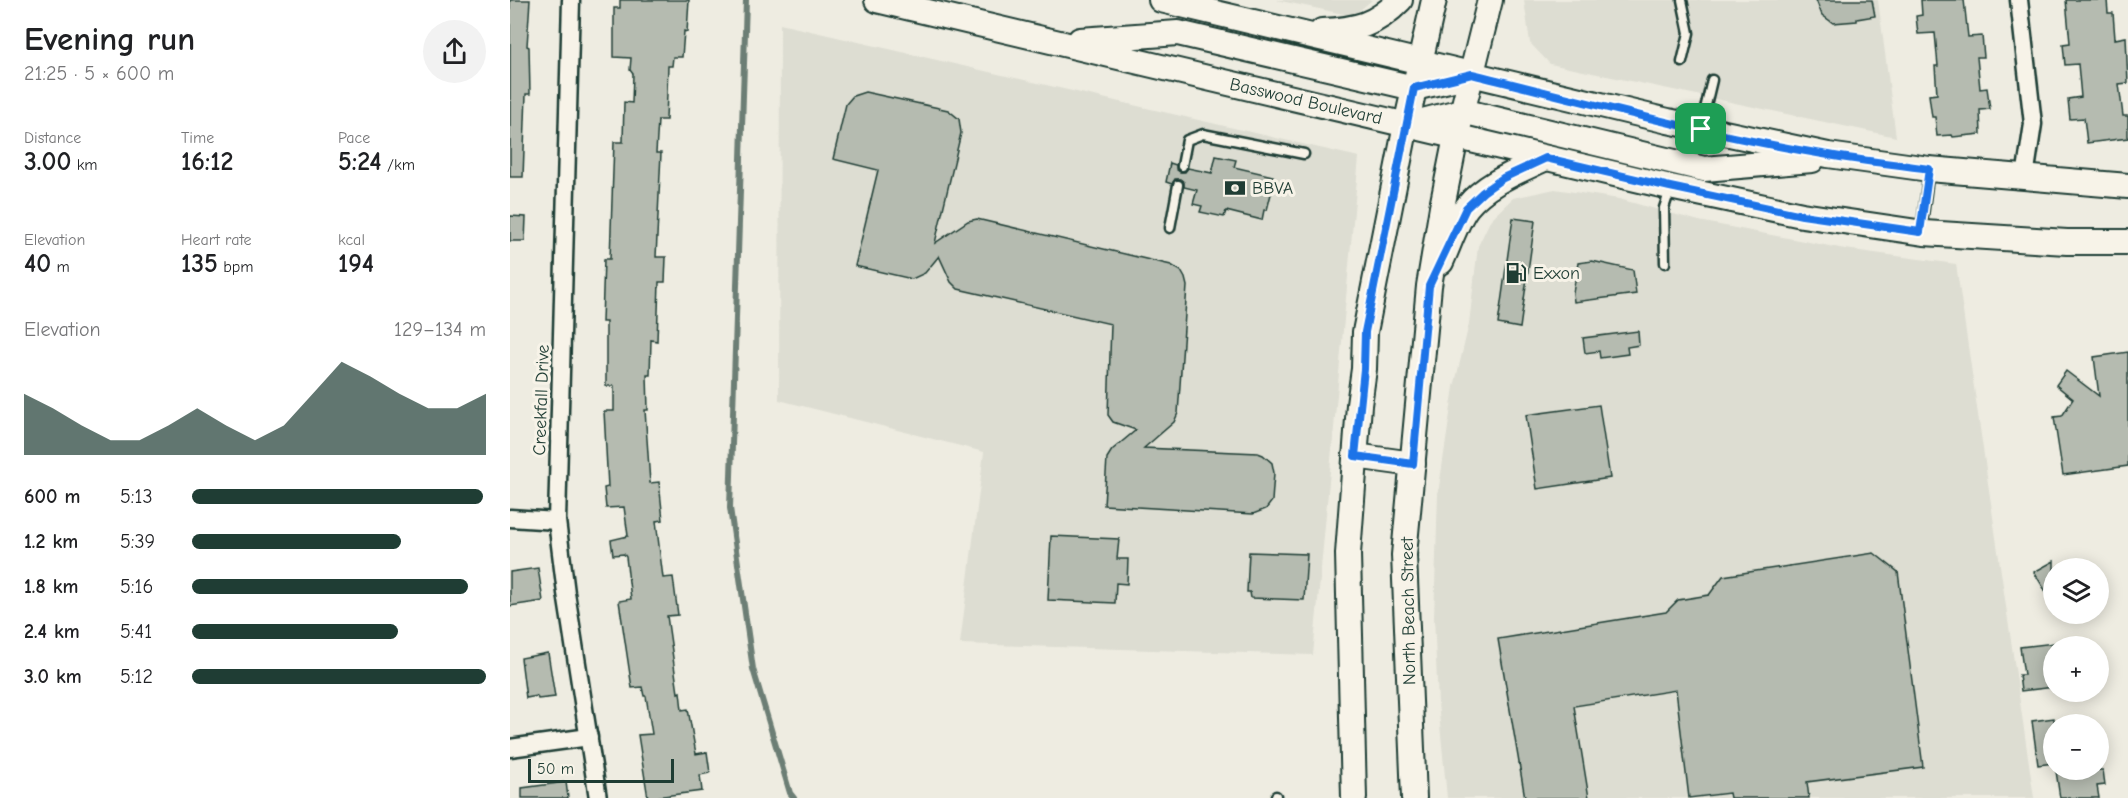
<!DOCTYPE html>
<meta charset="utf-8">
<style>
:root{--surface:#fff;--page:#f2f2f2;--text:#202124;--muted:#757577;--accent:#1f3d34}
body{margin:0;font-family:"Comic Neue",sans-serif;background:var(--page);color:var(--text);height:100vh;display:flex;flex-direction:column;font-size:22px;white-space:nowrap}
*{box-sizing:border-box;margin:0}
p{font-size:20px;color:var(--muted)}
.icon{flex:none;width:33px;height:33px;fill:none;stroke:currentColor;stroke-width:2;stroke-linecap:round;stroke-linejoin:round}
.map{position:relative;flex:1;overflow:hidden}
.sheet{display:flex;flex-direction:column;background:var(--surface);width:510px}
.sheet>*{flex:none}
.fabs{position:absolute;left:1533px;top:558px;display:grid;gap:12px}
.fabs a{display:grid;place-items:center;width:66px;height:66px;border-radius:50%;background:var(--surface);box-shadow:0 3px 15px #0003;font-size:30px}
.scale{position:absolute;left:18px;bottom:15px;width:146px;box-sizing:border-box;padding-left:6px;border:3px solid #1f3d34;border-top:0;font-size:16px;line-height:21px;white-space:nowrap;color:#1f3d34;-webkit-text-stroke:4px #f7f3e8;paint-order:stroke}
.pin{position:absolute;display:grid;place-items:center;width:51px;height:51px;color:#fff;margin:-26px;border-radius:12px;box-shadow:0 3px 9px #0006}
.round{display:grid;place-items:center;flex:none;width:63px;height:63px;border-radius:32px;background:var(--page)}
.summary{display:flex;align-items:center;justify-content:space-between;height:102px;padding:0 24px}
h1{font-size:33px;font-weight:700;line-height:45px}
.stats{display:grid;grid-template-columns:repeat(3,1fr);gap:9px;height:102px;padding:6px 24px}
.stats div{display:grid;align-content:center}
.stats b{font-size:26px;font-weight:700}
.stats small{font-size:16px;font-weight:400}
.stats p{font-size:16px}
.chart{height:168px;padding:12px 24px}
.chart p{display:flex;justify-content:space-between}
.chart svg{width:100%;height:108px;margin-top:6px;fill:var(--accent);opacity:.7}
ul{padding:0 24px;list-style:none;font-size:20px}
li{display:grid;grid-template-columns:96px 72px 1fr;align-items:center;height:45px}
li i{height:15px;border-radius:8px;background:var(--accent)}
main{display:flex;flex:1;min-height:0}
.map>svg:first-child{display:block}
.built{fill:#ddddd2}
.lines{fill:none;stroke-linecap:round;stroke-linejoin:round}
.stream{stroke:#6c7e74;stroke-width:6}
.building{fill:#b5bbb0;stroke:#1f3d34;stroke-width:1.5}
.service-casing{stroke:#1f3d34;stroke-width:13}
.minor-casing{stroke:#1f3d34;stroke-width:21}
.secondary-casing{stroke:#1f3d34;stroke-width:28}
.service{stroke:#f7f3e8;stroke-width:8}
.minor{stroke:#f7f3e8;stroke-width:16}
.secondary{stroke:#f7f3e8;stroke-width:24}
.route-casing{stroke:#fff;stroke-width:12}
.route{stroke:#1a73e8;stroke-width:8}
.labels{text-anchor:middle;stroke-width:6;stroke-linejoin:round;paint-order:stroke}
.street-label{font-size:18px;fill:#1f3d34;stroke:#f7f3e8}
.poi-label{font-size:18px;fill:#1f3d34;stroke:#f7f3e8;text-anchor:start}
</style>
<main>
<section class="sheet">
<div class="summary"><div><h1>Evening run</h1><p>21:25 · 5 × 600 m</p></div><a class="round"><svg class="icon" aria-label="share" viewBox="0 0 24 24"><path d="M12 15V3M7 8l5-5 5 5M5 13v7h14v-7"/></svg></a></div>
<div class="stats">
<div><p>Distance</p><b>3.00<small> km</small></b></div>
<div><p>Time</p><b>16:12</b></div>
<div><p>Pace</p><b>5:24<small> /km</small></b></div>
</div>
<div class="stats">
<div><p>Elevation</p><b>40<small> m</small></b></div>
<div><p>Heart rate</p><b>135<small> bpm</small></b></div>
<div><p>kcal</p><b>194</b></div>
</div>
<div class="chart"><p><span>Elevation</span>129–134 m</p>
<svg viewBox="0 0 160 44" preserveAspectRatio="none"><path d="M0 44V19L10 25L20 32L30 38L40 38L50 32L60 25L70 32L80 38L90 32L100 19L110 6L120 12L130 19L140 25L150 25L160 19V44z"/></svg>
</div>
<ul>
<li><b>600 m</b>5:13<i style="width:99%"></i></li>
<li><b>1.2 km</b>5:39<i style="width:71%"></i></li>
<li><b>1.8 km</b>5:16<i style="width:94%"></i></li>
<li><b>2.4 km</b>5:41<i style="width:70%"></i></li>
<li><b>3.0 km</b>5:12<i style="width:100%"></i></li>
</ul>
</section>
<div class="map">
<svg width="1618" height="798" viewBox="0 0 1618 798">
<rect width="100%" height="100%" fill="#eeece1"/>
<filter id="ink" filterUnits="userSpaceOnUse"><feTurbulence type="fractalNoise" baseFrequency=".0167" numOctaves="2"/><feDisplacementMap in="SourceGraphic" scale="12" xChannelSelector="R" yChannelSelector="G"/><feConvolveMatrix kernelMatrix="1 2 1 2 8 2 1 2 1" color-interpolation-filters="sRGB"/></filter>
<g filter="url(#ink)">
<g class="built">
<polygon points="766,0 862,0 843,16"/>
<polygon points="1014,0 1368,0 1386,137 1040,64 1020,43"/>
<polygon points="270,24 849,157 803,655 450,644 474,452 269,400"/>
<polygon points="1045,189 1109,199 1189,221 1335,249 1446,264 1524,798 937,798 928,703 924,617 928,494 944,387 959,324 968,246 981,219 1003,198"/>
</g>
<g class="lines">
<polyline class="stream" points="236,0 220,508 243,669 280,793 284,798"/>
</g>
<g class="building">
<polygon points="0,0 20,0 17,46 19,47 20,94 16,94 13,177 0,177"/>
<polygon points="110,0 179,0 177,32 174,31 172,57 163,57 162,66 158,66 156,120 148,120 146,153 151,153 146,257 156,257 155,282 149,282 147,341 141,340 140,375 137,375 138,410 135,410 140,483 149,482 153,520 146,521 153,578 163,577 168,615 157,616 168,693 170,692 172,710 178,709 186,754 197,752 200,773 190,775 192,791 138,798 128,735 142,734 136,696 134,696 132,687 122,688 109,601 121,599 116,557 114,554 103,555 101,540 118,536 114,507 96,508 94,488 98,487 94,411 104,411 104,386 96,386 96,322 92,322 94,259 100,259 104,142 113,142 114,102 122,103 123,74 120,70 121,58 104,57 104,8 110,8"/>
<polygon points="1306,0 1362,0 1365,16 1347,19 1347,21 1323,23 1312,15"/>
<polygon points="1411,0 1454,0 1458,37 1472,36 1474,57 1467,57 1470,89 1477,88 1480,109 1470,110 1471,134 1443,137 1442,135 1427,136 1425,117 1422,117 1419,95 1427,94 1425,66 1428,66 1425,33 1408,34 1406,16 1412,15"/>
<polygon points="1556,0 1597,0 1598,13 1603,13 1605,39 1616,37 1618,83 1609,84 1613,116 1618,116 1618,138 1577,143 1574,118 1560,119 1558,99 1571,97 1568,64 1555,65 1553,44 1560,43"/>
<polygon points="355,92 438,110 449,119 451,133 425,243 458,221 467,219 661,265 671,271 675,278 677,286 668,413 664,422 634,448 748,453 753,455 762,463 764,473 762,501 756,509 743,514 594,505 597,458 602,450 626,430 603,422 598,415 601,324 448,289 441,282 429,256 415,273 402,279 345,266 368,170 323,159 336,104 343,96"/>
<polygon points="706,156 726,160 724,167 763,176 760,185 763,186 757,210 754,210 752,220 716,211 714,217 690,212 692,206 683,204 687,190 674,187 674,182 670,179 665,179 662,184 656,182 660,163 666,165 666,169 670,172 675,172 678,168 702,173"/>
<polygon points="0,216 16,217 15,241 0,241"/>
<polygon points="1003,218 1025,221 1010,328 988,324"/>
<polygon points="1082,261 1123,270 1126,294 1064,302 1063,293 1068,263"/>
<polygon points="1128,331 1129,345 1117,347 1118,354 1090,358 1089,351 1075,353 1073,338"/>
<polygon points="1618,352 1618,466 1553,475 1544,417 1552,416 1563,399 1546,385 1556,371 1589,396 1584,357"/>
<polygon points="1089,405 1100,478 1027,489 1016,415"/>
<polygon points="541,536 609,539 607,559 618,559 617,584 606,583 605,603 538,600"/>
<polygon points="739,552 797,554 794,600 741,598 740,592 737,592"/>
<polygon points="1364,553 1388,572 1413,767 1297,782 1299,798 1220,798 1219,793 1179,798 1166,690 1064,706 1079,798 1015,798 988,639 1156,612 1168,600 1199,595 1213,576"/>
<polygon points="1544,561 1544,605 1524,572"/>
<polygon points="28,568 33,601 0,606 0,572"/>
<polygon points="1544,643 1544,687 1511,691 1509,675 1514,675 1510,647"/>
<polygon points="38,653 45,697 28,699 27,696 16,698 11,658"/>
<polygon points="1544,718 1544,763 1528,765 1522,721"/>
<polygon points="1560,770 1593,770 1595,785 1587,786 1589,798 1550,798 1546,771"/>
<polygon points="56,782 58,798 12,798 12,788"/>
</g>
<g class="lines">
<defs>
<g id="service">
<polyline points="1172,62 1179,33 1172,0"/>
<polyline points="1191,126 1202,80"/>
<polyline points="672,166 677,140 693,134 794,154"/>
<polyline points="660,228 668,185"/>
<polyline points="1411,232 1419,170"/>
<polyline points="1155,263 1154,208 1160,190"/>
<polyline points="766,796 766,798"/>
</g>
<g id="minor">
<polyline points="61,0 47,521 56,593 88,798"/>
<polyline points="1509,0 1523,124 1515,177"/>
<polyline points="0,518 47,521"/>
<polyline points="0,748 79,737"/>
</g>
<g id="secondary">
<polyline points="367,0 1160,187 1292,215 1414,233 1557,242 1618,242"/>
<polyline points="651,0 1158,121 1318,155 1419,169 1618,186"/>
<path d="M812,31C846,30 866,25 890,0"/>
<polyline points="570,40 668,33 904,88 956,76"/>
<polyline points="901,124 952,111 1194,169 1302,160"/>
<path d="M931,262C938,247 947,220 957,207C976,183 1009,171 1036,158"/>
<polyline points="845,456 903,464"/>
<polyline points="844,798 838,554 849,405 854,369 855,332 896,125 924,0"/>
<polyline points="904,798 894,555 919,286 932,207 946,137 980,0"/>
</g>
</defs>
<use href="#service" class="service-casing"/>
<use href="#minor" class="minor-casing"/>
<use href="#secondary" class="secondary-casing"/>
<use href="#service" class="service"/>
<use href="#minor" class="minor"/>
<use href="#secondary" class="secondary"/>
</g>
</g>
<g class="lines" filter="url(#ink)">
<defs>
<path id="route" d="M962,74C1080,103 1199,136 1319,155C1352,161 1385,164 1419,169L1410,232L1292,215L1160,187L1036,158L993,178L973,192L956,208L919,286L903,464L845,456L854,369L855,332L904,88Z"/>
</defs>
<use href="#route" class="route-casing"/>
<use href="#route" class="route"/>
</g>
<defs>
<symbol id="bank-bare" viewBox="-9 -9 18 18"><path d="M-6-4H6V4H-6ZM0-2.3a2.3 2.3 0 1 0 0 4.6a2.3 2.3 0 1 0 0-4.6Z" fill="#1f3d34" stroke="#f7f3e8" stroke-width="2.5" paint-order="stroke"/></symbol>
<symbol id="fuel-bare" viewBox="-9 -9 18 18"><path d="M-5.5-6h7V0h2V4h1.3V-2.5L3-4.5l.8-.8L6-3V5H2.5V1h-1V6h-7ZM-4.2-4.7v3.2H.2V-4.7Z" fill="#1f3d34" stroke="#f7f3e8" stroke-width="2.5" paint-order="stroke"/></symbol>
</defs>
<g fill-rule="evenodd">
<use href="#bank-bare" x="710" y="173" width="30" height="30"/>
<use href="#fuel-bare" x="991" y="258" width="30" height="30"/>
</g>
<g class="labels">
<g class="street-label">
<text transform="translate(796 101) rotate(13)" y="6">Basswood Boulevard</text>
<text transform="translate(31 400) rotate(-88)" y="6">Creekfall Drive</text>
<text transform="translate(898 611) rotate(-91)" y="6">North Beach Street</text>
</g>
<g class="poi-label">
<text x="742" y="194">BBVA</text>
<text x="1023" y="279">Exxon</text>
</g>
</g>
</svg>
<div class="fabs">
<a><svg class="icon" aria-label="layers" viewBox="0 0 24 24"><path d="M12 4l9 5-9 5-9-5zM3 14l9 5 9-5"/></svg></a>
<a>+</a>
<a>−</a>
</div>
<div class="scale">50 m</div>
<div class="pin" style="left:1191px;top:129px;background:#1e9e55"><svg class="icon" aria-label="arrive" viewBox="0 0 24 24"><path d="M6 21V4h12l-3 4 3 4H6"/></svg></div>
</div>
</main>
